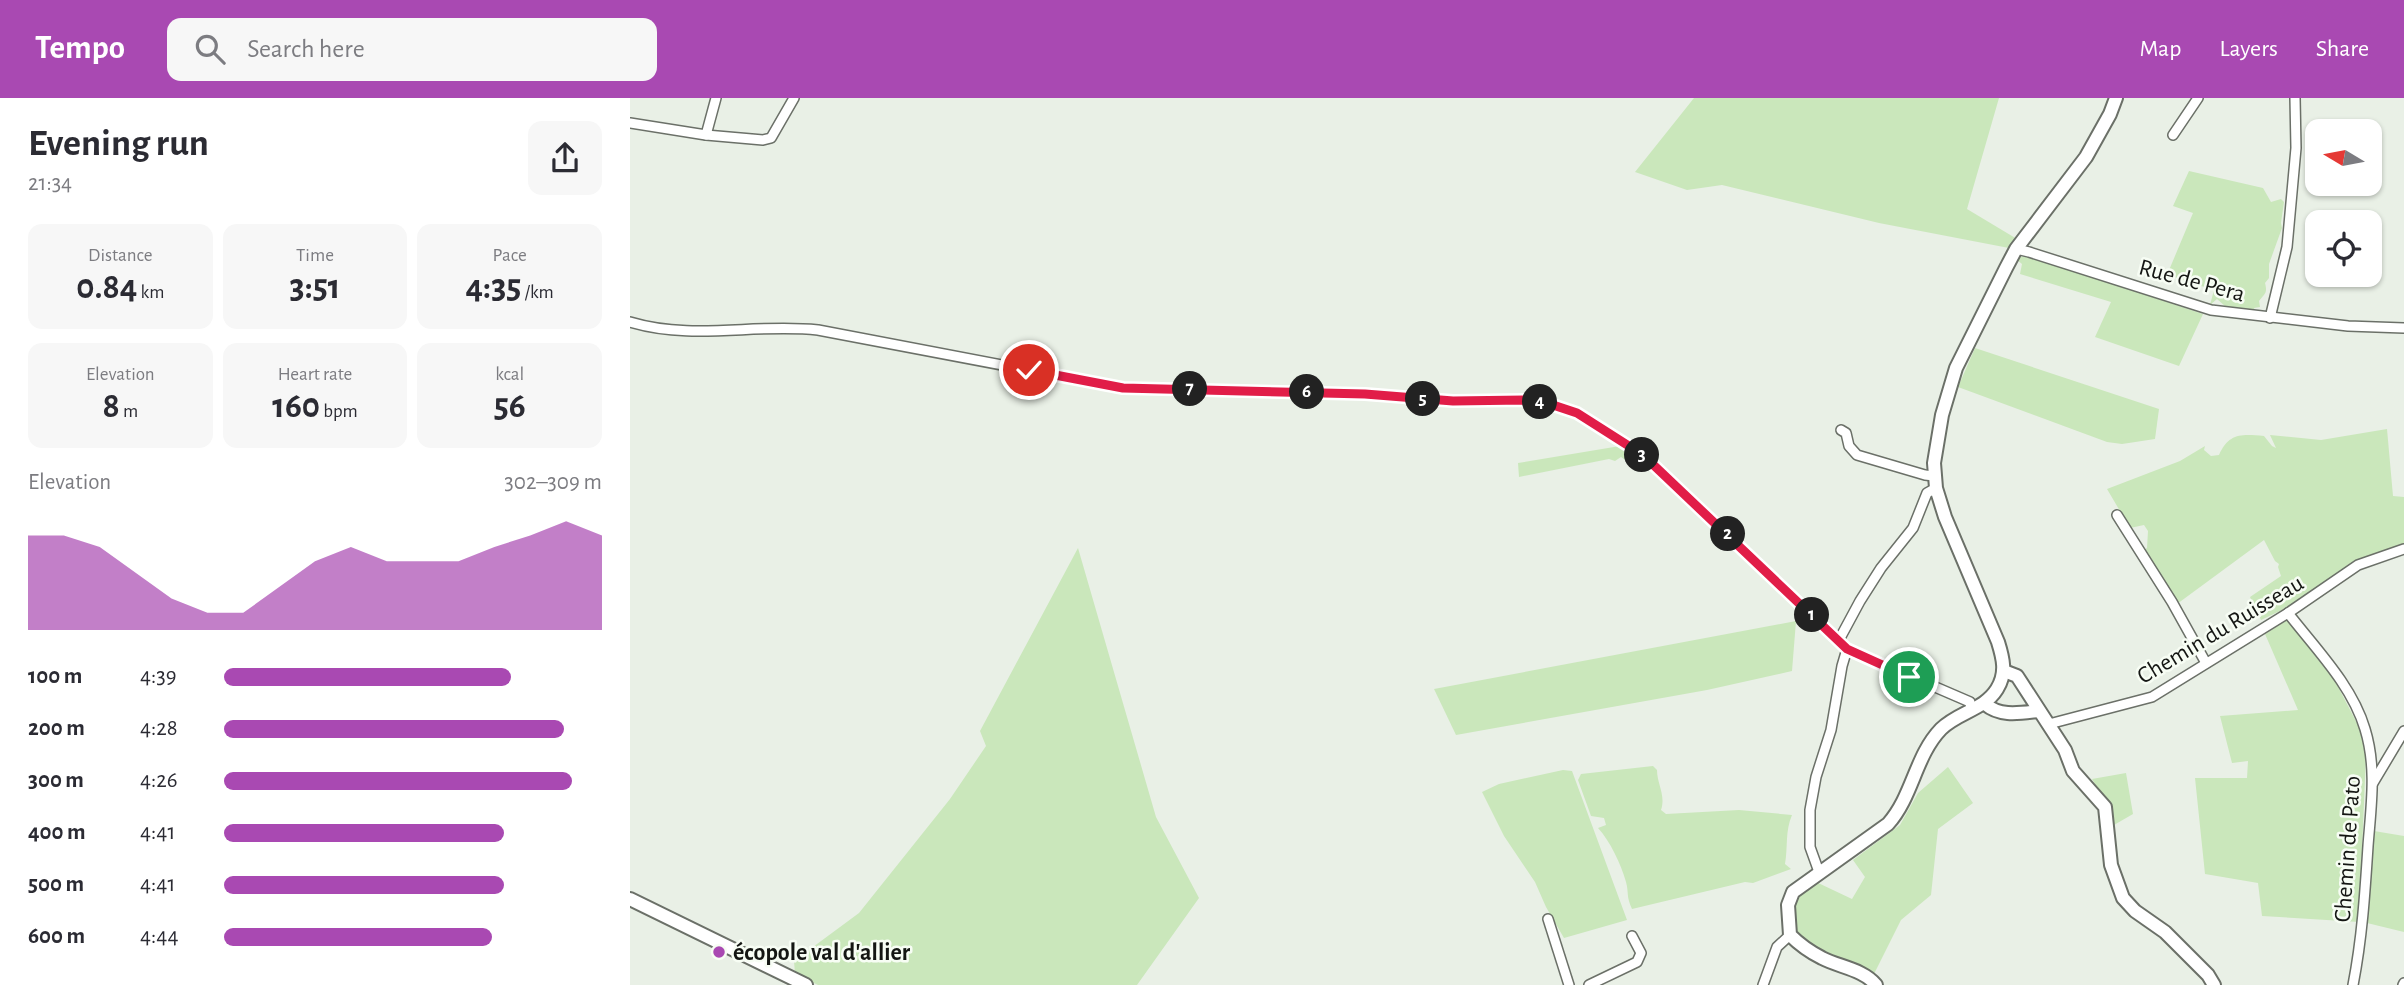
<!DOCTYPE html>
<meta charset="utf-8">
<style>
:root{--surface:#fff;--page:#f7f7f7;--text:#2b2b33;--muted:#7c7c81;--accent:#a949b2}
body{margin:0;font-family:"Alegreya Sans",sans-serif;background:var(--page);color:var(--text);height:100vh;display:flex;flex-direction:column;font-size:26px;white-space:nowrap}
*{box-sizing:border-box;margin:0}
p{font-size:23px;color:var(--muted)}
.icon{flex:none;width:38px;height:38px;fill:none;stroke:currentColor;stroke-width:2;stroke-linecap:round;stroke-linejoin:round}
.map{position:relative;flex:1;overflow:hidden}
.panel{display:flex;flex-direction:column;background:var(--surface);width:630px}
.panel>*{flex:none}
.needle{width:46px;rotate:280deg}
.fabs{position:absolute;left:1675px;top:21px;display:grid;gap:14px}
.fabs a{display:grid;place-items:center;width:77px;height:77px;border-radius:14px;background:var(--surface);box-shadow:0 2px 5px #0004;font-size:35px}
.pin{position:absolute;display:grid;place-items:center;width:60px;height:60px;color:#fff;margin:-30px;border:4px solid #fff;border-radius:50%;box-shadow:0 2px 7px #0007}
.km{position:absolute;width:35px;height:35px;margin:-18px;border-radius:50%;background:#222;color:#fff;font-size:19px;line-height:35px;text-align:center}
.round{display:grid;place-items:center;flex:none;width:74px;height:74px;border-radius:14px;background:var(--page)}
.overview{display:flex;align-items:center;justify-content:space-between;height:119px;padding:0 28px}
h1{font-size:38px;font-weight:700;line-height:52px}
.figures{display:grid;grid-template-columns:repeat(3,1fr);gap:10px;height:119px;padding:7px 28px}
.figures div{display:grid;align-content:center;border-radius:14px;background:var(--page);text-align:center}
.figures b{font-size:35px;font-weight:700}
.figures small{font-size:19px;font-weight:400}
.figures p{font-size:19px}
.chart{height:196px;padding:14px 28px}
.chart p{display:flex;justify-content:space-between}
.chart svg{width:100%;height:126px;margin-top:7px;fill:var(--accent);opacity:.7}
ul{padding:0 28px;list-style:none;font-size:23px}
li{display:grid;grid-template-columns:112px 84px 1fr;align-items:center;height:52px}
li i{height:18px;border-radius:9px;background:var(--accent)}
header{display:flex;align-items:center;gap:42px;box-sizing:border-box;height:98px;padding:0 35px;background:var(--accent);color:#fff}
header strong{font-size:33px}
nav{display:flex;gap:38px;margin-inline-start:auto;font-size:24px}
.search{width:490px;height:63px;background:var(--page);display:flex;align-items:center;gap:18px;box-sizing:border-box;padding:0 24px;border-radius:14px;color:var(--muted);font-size:26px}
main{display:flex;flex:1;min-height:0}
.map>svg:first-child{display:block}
.green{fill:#cae7bb}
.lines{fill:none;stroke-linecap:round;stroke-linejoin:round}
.street-casing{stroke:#6b7068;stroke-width:12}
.secondary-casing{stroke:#6b7068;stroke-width:16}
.street{stroke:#fff;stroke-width:9}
.secondary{stroke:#fff;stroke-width:12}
.route-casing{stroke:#fff;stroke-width:14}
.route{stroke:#e11d48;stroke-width:9}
.poi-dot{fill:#a949b2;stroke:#f7fdf4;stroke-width:2.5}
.labels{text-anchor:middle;stroke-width:5;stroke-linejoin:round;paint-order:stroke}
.street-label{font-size:24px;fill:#141613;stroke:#f7fdf4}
.poi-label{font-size:24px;font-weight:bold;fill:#141613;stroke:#f7fdf4;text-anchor:start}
</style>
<header>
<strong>Tempo</strong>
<div class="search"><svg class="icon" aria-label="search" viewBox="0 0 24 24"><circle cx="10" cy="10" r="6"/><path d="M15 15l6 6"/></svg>Search here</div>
<nav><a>Map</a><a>Layers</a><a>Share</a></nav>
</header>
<main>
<section class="panel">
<div class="overview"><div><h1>Evening run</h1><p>21:34</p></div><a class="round"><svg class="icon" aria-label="share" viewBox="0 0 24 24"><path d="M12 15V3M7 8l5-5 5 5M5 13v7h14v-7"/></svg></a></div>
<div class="figures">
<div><p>Distance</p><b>0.84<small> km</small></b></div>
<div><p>Time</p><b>3:51</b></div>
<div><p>Pace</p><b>4:35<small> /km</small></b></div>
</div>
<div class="figures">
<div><p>Elevation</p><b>8<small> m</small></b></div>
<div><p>Heart rate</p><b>160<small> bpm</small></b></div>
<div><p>kcal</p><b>56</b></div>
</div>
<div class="chart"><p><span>Elevation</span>302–309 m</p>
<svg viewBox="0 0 160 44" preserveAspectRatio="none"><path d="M0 44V11L10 11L20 15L30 24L40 33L50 38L60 38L70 29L80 20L90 15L100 20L110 20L120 20L130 15L140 11L150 6L160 11V44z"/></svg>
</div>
<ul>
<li><b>100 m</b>4:39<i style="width:76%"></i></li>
<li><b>200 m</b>4:28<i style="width:90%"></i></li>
<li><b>300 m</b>4:26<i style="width:92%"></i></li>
<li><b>400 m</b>4:41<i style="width:74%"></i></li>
<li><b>500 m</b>4:41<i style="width:74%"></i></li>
<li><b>600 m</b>4:44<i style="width:71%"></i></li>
</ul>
</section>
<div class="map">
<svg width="1774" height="887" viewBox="0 0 1774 887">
<rect width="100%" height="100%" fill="#e9f0e6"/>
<g class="green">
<polygon points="1064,0 1369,0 1337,111 1387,141 1379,150 1249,125 1092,87 1057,92 1005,74"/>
<path d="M1559,73L1633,90L1641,104L1651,101L1654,104L1651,125L1652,130L1639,166V180L1635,185C1638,196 1634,196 1629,203L1630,209L1624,210L1625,213L1595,208L1587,201L1580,207L1584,192L1537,177L1563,115L1543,108Z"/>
<polygon points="1396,157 1573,216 1549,268 1465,239 1481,204 1390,176 1392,166 1386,161"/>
<polygon points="1345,250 1529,311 1525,341 1492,346 1477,344 1328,289"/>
<path d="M1757,331L1763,398L1774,399V447L1727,463L1652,512L1631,522L1620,499L1651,478L1648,469L1649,466L1645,463L1634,442L1547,506L1513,453L1517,450L1518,433L1514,427L1500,430L1477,391L1550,363L1575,348L1574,352L1581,358L1589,357C1599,335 1611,336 1634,338L1642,348L1646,350L1640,337L1691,342Z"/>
<polygon points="990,348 1009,362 1001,366 991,359 985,363 979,361 889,379 888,365"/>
<polygon points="448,450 526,719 569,800 507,887 188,887 165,876 164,863 229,815 320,701 356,648 350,633"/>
<polygon points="1657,522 1705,583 1729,629 1736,657 1729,824 1632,818 1628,785 1575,776 1565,680 1617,680 1618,663 1602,665 1590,618 1668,612 1635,536"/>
<polygon points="1166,523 1162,573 1077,592 826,637 804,591"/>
<path d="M1023,668L1027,672C1027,686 1036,697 1031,712L1036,716L1109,712L1162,717C1155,733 1158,748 1155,766L1161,771L1123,785L1115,784L1002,811C996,798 999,795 996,784C991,766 980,743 968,730L976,727L974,720L961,718L948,682L951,676Z"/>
<path d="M1318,669L1343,705L1308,731L1301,797L1271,822L1244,876L1180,849L1165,837C1162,807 1162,803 1184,783L1222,801L1235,779L1223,762L1270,727L1288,695Z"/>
<polygon points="933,672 942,673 997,822 934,840 916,809 905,784 874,738 852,694 869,686"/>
<polygon points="1496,675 1503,716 1484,727 1480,711 1462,681"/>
<polygon points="1744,733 1774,738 1774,834 1737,825"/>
</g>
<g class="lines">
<defs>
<g id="street">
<polyline points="0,25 76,37 133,42 141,40 164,0"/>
<polyline points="76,37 86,0"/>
<polyline points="1543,37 1568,0"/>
<polyline points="1386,151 1399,154 1581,212 1718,228 1774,230"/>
<polyline points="1640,220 1657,149 1666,50 1665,0"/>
<path d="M0,224C64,243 124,225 188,232L493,290L735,296L823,303L894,302L917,305L947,315L1013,357L1217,551L1340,604L1341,613"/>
<polyline points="1211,332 1216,335 1219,348 1227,357 1295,377 1304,378"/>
<polyline points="1487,417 1542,504 1576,565"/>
<path d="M1658,515C1685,550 1722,587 1735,631C1747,670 1741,708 1738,748C1735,795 1732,841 1723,887"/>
<polyline points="1209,542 1230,503 1251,470 1283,430 1297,395 1306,390"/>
<polyline points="1419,626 1522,599 1658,515 1728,467 1774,451"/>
<polyline points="1743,685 1774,633"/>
<polyline points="1189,774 1180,749 1180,712 1186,679 1201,632 1212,568 1217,551"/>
<polyline points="918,821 939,887"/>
<polyline points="959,887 1007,864 1011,855 1002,838"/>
<polyline points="1133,887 1147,849 1160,837"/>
<polyline points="1773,887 1774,885"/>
</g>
<g id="secondary">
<polyline points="1374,573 1387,578 1435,652 1443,673 1475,709 1481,767 1493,800 1505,813 1535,834 1578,877 1584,887"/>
<path d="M1355,606C1370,619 1390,615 1409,613"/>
<polyline points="0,801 176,887"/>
<path d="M1246,887C1233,871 1209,869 1192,860C1180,854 1170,847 1160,837L1158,807L1163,794L1258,726C1283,698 1285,658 1311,631C1328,614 1354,612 1367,591C1377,575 1373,560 1368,544L1315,419L1306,390L1304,365L1312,317L1326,270L1376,170L1386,151L1456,59L1480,16L1486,0"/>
</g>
</defs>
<use href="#street" class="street-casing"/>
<use href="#secondary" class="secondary-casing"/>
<use href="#street" class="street"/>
<use href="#secondary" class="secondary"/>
</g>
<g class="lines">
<defs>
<polyline id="route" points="399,272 493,290 735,296 823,303 894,302 917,305 947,315 1013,357 1217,551 1279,579"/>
</defs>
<use href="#route" class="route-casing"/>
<use href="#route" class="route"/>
</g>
<circle class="poi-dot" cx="89" cy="854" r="7"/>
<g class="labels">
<g class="street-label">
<text transform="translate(1562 182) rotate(15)" y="8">Rue de Pera</text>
<text transform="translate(1590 531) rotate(-31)" y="8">Chemin du Ruisseau</text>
<text transform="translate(1717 751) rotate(-86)" y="8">Chemin de Pato</text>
</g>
<g class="poi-label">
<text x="103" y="862">écopole val d'allier</text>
</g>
</g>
</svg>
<div class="fabs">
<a><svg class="needle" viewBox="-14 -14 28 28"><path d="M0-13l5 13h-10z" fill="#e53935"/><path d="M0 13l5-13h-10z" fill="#7c7c81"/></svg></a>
<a><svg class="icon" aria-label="locate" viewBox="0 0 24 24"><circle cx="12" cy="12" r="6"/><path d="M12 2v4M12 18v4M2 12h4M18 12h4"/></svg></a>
</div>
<div class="pin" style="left:1279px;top:579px;background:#1e9e55"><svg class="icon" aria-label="arrive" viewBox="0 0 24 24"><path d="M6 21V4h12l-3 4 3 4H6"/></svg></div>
<div class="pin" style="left:399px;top:272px;background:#d93025"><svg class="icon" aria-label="check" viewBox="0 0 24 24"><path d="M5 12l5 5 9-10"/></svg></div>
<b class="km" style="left:1182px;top:517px">1</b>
<b class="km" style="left:1098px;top:436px">2</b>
<b class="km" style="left:1012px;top:357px">3</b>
<b class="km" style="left:910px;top:304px">4</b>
<b class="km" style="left:793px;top:301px">5</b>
<b class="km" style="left:677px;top:294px">6</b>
<b class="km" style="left:560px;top:291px">7</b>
</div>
</main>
